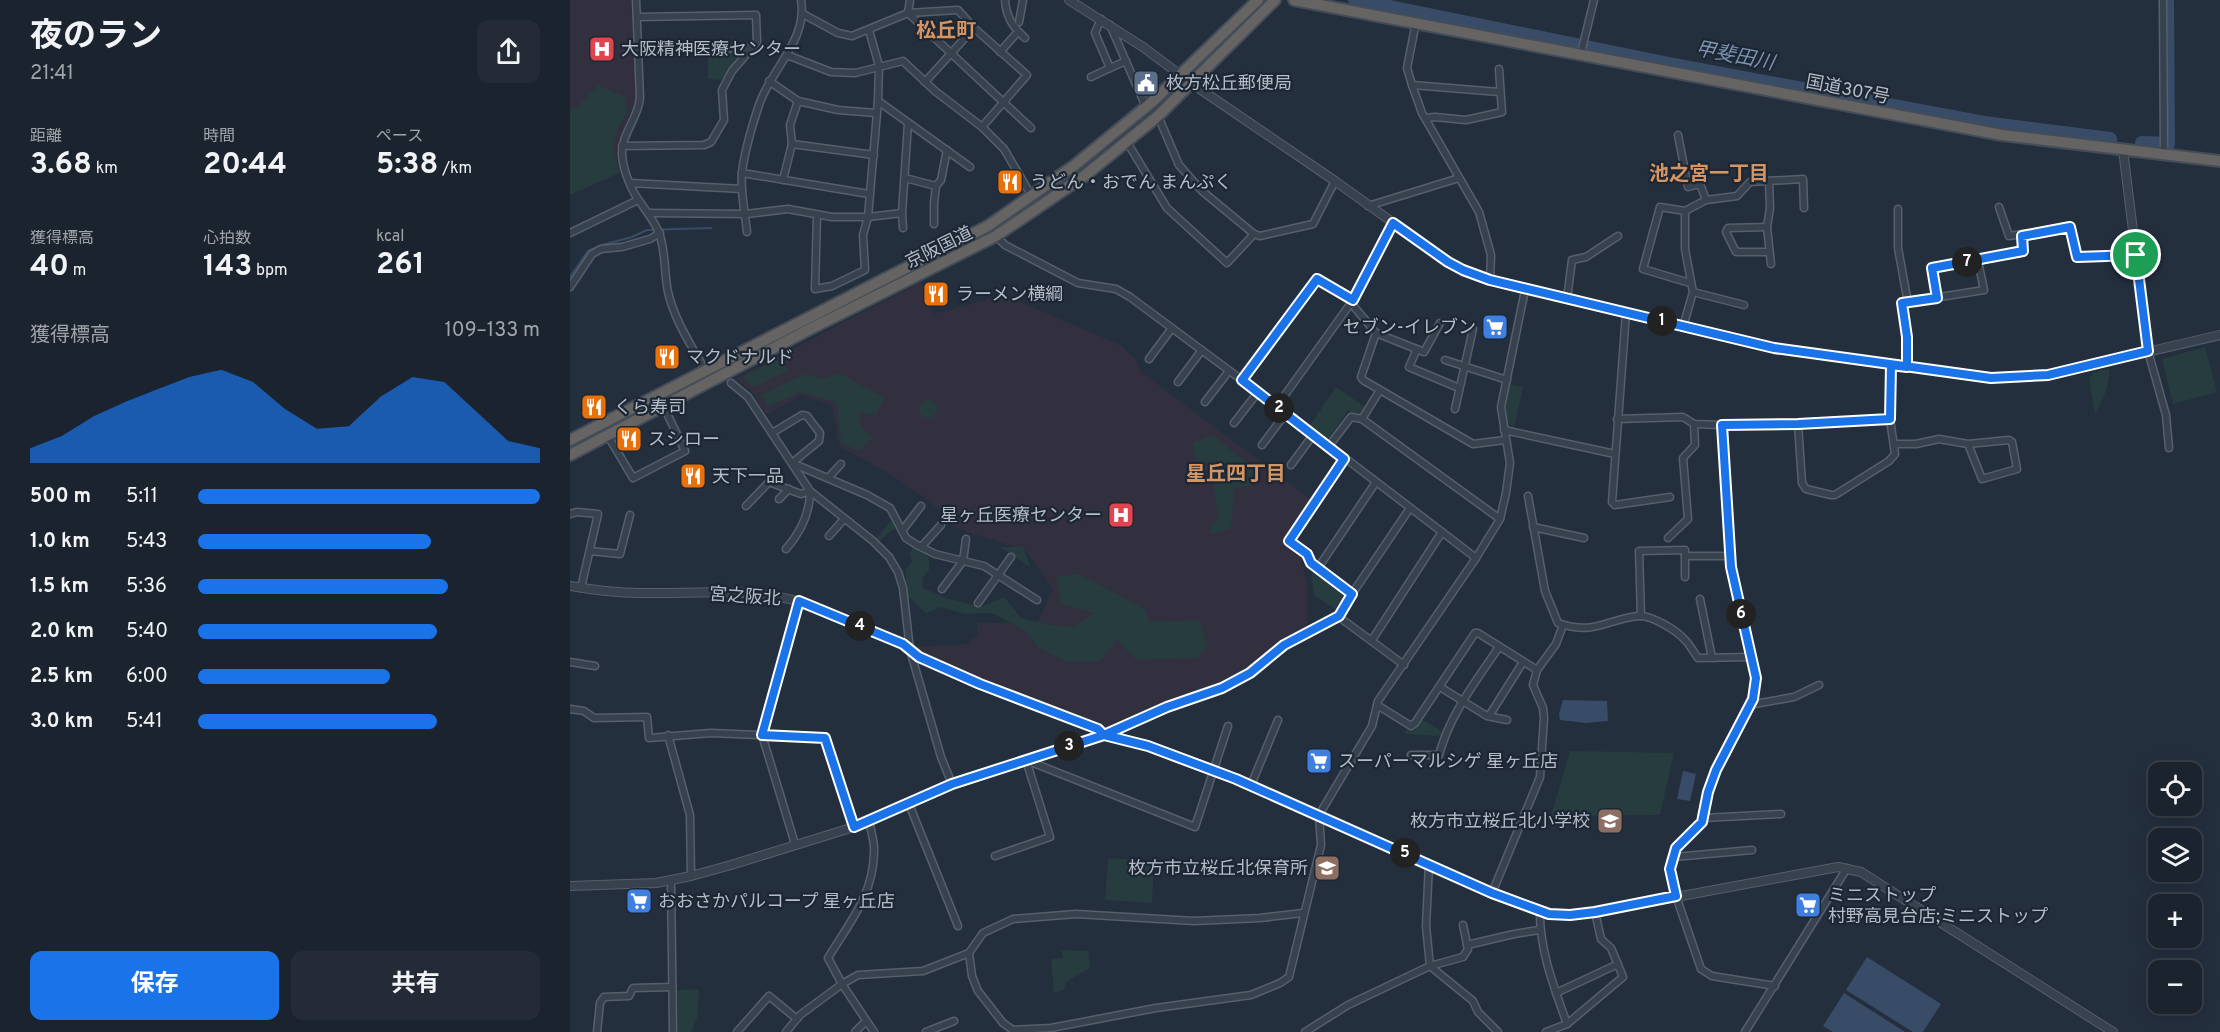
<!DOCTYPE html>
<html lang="ja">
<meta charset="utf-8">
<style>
:root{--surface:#1b232e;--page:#242b36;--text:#f1f3f6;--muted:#a0a4aa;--line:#39404a;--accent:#1a73e8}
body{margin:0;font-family:Overpass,"Noto Sans JP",sans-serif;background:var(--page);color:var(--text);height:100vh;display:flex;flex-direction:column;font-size:22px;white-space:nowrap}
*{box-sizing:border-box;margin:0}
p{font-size:20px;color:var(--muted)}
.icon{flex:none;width:33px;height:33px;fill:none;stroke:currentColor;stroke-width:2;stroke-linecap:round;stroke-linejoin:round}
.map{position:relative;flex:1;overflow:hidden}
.sheet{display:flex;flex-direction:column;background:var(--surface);width:570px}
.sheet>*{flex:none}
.tools{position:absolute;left:1578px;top:762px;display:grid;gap:12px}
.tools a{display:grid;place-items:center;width:54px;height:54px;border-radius:12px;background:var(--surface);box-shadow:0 3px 15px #0003,0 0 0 2px var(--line);font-size:30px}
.pin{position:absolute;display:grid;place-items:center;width:51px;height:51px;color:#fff;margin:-26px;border:3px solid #fff;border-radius:50%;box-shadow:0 2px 6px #0007}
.km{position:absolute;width:30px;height:30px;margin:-15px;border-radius:50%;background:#222;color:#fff;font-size:16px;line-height:30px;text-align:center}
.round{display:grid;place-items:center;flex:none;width:63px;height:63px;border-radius:12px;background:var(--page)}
.head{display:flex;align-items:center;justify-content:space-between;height:102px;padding:0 30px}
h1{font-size:33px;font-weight:700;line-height:45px}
.metrics{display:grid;grid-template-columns:repeat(3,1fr);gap:9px;height:102px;padding:6px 30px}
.metrics div{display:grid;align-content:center}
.metrics b{font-size:30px;font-weight:700}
.metrics small{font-size:16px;font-weight:400}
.metrics p{font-size:16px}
.chart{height:168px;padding:12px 30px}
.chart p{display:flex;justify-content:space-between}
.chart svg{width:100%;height:108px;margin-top:6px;fill:var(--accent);opacity:.7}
.button{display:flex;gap:12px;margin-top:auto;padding:12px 30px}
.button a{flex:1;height:69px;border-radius:12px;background:var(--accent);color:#fff;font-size:24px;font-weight:700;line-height:69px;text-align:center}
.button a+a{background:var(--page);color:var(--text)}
ul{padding:0 30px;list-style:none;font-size:20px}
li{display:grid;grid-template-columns:96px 72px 1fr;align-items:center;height:45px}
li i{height:15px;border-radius:8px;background:var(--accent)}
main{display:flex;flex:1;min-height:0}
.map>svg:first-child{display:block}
.medical{fill:#32303f}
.green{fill:#263c3f}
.water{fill:#394c67}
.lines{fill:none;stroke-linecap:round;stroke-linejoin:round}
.stream{stroke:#394c67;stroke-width:2}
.river{stroke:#394c67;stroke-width:14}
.minor-casing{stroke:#565f6c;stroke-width:9}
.tertiary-casing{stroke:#565f6c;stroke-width:10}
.trunk-casing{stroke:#434c59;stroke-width:14}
.minor{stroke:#38414e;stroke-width:6}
.tertiary{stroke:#38414e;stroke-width:8}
.trunk{stroke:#656462;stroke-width:10}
.route-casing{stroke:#fff;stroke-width:12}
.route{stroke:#1a73e8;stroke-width:8}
.labels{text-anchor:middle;stroke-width:4.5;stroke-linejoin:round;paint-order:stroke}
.poi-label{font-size:18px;fill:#b4bcc9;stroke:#1d2633;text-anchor:start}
.street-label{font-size:18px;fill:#b4bcc9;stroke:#1d2633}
.neighbourhood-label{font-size:20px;font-weight:bold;fill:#d59563;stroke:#1d2633}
.water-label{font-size:20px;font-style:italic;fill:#7c92b1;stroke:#1d2633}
</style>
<main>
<section class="sheet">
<div class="head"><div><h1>夜のラン</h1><p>21:41</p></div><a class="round"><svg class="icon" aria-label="share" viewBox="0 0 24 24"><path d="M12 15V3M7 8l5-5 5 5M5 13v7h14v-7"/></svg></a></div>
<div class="metrics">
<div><p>距離</p><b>3.68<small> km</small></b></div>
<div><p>時間</p><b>20:44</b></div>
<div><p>ペース</p><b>5:38<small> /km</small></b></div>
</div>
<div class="metrics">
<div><p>獲得標高</p><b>40<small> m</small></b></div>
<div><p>心拍数</p><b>143<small> bpm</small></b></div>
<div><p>kcal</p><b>261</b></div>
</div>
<div class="chart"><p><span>獲得標高</span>109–133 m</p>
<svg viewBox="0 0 160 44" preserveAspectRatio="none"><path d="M0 44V38L10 33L20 25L30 19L40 14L50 9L60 6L70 11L80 22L90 30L100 29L110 17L120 9L130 11L140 23L150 35L160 38V44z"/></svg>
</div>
<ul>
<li><b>500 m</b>5:11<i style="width:100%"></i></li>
<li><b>1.0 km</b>5:43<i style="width:68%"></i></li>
<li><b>1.5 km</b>5:36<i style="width:73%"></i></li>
<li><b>2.0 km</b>5:40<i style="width:70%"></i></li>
<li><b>2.5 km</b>6:00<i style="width:56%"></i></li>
<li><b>3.0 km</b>5:41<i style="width:70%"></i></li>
</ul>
<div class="button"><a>保存</a><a>共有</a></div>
</section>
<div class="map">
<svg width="1650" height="1032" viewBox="0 0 1650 1032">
<rect width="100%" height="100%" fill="#242f3e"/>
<g class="medical">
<polygon points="0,0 61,0 66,98 48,143 47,159 50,172 0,195"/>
<polygon points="351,282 363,314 434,295 550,345 565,359 571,372 740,499 712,540 730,554 737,584 737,628 711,644 679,670 655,684 537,727 415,682 347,653 343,647 401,644 401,638 408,637 407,623 467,623 483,589 455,550 386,528 361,502 317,472 270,447 262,405 232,395 196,415 182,391 165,379"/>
</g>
<g class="green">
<path d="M138,51H162L166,58C161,64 157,75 151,80L138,79Z"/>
<polygon points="28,85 55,97 57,113 48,127 43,148 49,173 0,195 0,111 8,106"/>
<polygon points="1635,347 1647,392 1603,404 1592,359"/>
<polygon points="204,361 213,361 218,370 184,387 172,378"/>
<path d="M1539,369C1540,384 1533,401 1525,414L1519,377L1523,376L1522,373Z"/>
<polygon points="269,373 314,398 306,415 289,413 291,428 303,438 289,451 272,443 266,402 230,392 198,407 191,395 235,374 253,379"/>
<path d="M939,384L953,387L944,428C929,416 936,400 939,384Z"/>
<polygon points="766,387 795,407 790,414 787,416 778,410 759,438 753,438 738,428"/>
<circle cx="358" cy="409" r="9"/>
<polygon points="642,435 684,469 680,486 664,488 661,528 640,535 641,525 649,518 640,464 626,461 623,443"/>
<polygon points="321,520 326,527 308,542 306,539"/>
<polygon points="430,547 453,547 460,567"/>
<polygon points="343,548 359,557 359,570 352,579 353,588 376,598 411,607 434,597 451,618 482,625 502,627 525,613 491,604 486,577 509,574 576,610 579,622 630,620 637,648 628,658 567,660 547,640 530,661 498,662 467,647 455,630 422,613 395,614 371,607 356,613 338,596 335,571 342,561 340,553"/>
<polygon points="744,572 771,590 774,597 765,609 744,595 741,576"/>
<polygon points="851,719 871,731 871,736 835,734 836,730 844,730"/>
<polygon points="1000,751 1104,753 1090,815 981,816"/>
<polygon points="538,858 584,861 582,903 535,900"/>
<polygon points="491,950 518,951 520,968 496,982 494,990 484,993 481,959 493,958"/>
<polygon points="129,989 127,1018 121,1032 108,1032 107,990"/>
</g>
<g class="water">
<polygon points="993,700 1037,701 1038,721 1016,723 990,720 989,714"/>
<polygon points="1113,771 1126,774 1120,801 1107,799"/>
<polygon points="1297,957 1371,1004 1353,1032 1343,1032 1276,990"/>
<polygon points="1274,993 1335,1032 1263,1032 1253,1026"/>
</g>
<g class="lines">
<polyline class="stream" points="0,277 18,251 32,245 62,237 77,230 141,228"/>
<g class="river">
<polyline points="785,0 1094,63 1414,123 1540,139"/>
<polyline points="1572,143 1598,144 1597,0"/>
</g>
<defs>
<g id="minor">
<path d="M66,0L70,98C68,119 51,134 52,155C53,170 61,190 70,202C77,212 85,222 89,233C96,251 94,273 98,292C104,318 118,340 131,363"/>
<path d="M435,0C436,17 443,27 455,38"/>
<polyline points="1593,0 1594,155"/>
<polyline points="338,13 461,128"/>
<polyline points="338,13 340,0"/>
<polyline points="233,14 268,33 282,36 338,13 388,10 404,28 457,75 412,127"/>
<polyline points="531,19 525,33 540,68 556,61"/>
<polyline points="449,22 453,0"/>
<polyline points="846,22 837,68 842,85 852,113 909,212 921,255 920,280"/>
<polyline points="540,25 576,107"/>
<polyline points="299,30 309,66 308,101 400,167"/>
<polyline points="69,50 182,48"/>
<polyline points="430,52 445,35"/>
<polyline points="1011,53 1024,0"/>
<polyline points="217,55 261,72 285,73 333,61 365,91 412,127 434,149 461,195"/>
<polyline points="521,77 540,68"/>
<polyline points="199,81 228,101 268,110 306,113"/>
<polyline points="355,82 404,28"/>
<polyline points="842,85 929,92"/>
<polyline points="308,101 298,217 332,213"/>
<polyline points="588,116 609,165 632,191 684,234 690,236 743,224 765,181"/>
<polyline points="856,118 865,117 896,120 932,112 929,69"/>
<polyline points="1108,135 1118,187 1130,184 1136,200"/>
<polyline points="557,142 597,208 657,263 684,234"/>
<polyline points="222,144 304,155"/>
<polyline points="52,146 134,145 141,142 154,120 152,90 162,71 187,42 186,15 67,17"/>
<polyline points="172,173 299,194"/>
<polyline points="335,178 366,186"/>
<polyline points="213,180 222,144 220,125 228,101"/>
<polyline points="1199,181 1200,208 1197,227 1201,264"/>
<polyline points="60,183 172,189"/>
<polyline points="798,206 889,178"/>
<polyline points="1429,207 1439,236 1500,227 1507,257 1566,255"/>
<polyline points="1328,209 1328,248 1338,303"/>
<polyline points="1115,211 1136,200 1167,196 1180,182 1233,179 1234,208"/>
<polyline points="79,213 176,214 218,209 262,217 298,217 293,235 295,270 262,286 245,289 247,215"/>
<polyline points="364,224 364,203 366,186 371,180 377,150"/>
<polyline points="1197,227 1158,228 1156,232 1166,252 1199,252"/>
<polyline points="333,228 332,213 338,123"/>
<path d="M177,232C175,212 170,191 172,172C175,149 182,126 189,105C201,69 238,40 231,0"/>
<polyline points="0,233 68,200"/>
<polyline points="426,236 435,245 508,283 546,289 560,297 707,406 906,558"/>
<polyline points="0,287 22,254 31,249 52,247 80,239 90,233"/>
<polyline points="1123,292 1174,305"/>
<polyline points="1367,298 1363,268 1453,251 1452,235"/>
<polyline points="997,299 1002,260 1016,257 1048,236"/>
<polyline points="781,303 806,333 791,377 793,380 903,444 935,440"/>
<polyline points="1056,313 1042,502 1045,505 1100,497"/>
<polyline points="1113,327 1123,292 1115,249 1115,211 1090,207 1073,269 1120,283"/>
<polyline points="806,333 854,352 870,323"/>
<polyline points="847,349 839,367 889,388"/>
<polyline points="1578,351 1596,415 1599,448"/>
<polyline points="579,359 602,328"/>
<polyline points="875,360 937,380"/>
<polyline points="1337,367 1337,337 1332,303 1414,290 1408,261"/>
<polyline points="672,380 747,279 783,300"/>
<polyline points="608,382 632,350"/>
<polyline points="161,383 178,397 240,491 303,541 319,557 328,572 333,588 340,650 371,757 382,784"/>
<polyline points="635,402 659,371"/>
<polyline points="707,406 783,300 823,223"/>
<polyline points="885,409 903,329"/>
<polyline points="792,419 810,390"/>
<polyline points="1047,419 1113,417 1124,424 1152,425 1228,424 1320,419"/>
<polyline points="664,423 688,392"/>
<polyline points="1228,424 1232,483 1236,489 1261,495 1265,495 1319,461 1325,454 1320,419 1321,365"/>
<polyline points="1152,425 1161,567 1186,678 1183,699 1146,770 1138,792 1132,822 1106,848 1100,869 1106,896 1131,969 1142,976 1205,986"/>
<polyline points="934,430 1045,454"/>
<polyline points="202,433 232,415 237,416 250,433 249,441 222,463 297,495 320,508 336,538 347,545 365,554 414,566 467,600"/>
<polyline points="38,436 63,478 115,451 93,405"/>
<polyline points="1324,444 1346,444 1369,439 1398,444 1439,440 1442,442 1447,469 1412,479 1398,444"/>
<polyline points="692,445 716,413"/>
<polyline points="759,446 781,417 792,419 930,519"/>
<polyline points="774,459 719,541 737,554 741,563 782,594"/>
<polyline points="721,465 743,435"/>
<polyline points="258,478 271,464"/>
<path d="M958,496L975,591L988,623C1025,636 1036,619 1069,616C1081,615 1106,630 1114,639C1120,644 1123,652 1128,658L1180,657"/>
<polyline points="209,499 219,489"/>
<path d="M176,506L199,482L231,494L240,491C240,513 230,533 216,549"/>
<polyline points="0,514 7,512 28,514 11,588"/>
<polyline points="963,527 1014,538"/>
<polyline points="332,531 351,506"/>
<polyline points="259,536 274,519"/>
<polyline points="1098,538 1118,519 1113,458 1125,445 1124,424"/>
<polyline points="352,546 371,525"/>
<polyline points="20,551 50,554 60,515"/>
<polyline points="1115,556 1160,556"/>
<polyline points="748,568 806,482"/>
<polyline points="372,589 393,561 396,539"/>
<polyline points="1130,599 1142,658"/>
<polyline points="408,603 441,557"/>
<polyline points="1071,616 1069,551 1115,550 1115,577"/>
<polyline points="802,640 872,532"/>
<polyline points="340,650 349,657 414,685 528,729 534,735 597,707 652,688 680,673 714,645 769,617"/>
<polyline points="0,662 25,666"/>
<polyline points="834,665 769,617 782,594 840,508"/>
<polyline points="870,687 917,716 937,720"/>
<polyline points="807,705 841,726 845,723 905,633 908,633 967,670"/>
<polyline points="1179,705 1224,697 1249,685"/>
<polyline points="0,709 14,711 24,718 77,717 79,738 141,733 255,738 284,827"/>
<polyline points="919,716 953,662"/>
<polyline points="98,735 120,815 121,876"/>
<path d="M841,755H869C880,714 906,681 929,647"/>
<polyline points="456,760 625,827 658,726"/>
<polyline points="681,785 708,720"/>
<polyline points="339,804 388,926"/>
<polyline points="1133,818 1211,814"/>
<path d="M299,821C301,831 305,843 304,853C303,896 279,923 258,958L272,984L304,1032"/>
<polyline points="225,844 192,735 229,601"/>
<polyline points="425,856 480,837 456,760"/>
<polyline points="1104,857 1182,850"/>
<polyline points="101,881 103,1032"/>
<polyline points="922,893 970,777 974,718 973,708 963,685 967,670 986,644 993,625"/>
<path d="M970,910C969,949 984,987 997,1024"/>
<polyline points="897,945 944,934 969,930"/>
<polyline points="399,953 402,976 408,991 433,1023 443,1030 481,1028 586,1008 681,995 710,983 719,977 751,845 749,815 802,726 808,701 906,558 930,519 936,493 940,463 931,407 955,290"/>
<polyline points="860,966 903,1001 908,1012 928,1032"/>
<polyline points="860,966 893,957 898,949 893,925"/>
<polyline points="986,993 1048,964"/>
<polyline points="27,1032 30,1003 34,997 59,996 63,988 102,987"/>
<polyline points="167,1032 199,996 227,1019"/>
<polyline points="216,1032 230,1015 272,984 288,975 353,971 399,953 413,933 443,919 506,914 624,921 690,918 733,913"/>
<polyline points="285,1032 296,1021"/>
<polyline points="356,1032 384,1021"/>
<polyline points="735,1032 778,1005 860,966 856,926 859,864"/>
<polyline points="976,1032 997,1024 1053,977 1041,948 1031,939 1025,912"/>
<polyline points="1175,1032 1277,868"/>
</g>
<g id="tertiary">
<polyline points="499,0 573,47 621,83 765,181 878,262 893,270 940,286 1204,348 1421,378 1478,375 1650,335"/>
<polyline points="1553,150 1578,351"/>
<path d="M0,586C23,590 46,593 69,593C127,594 188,586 243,606L333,644L340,650"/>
<polyline points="0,886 86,883 121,876 161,865 284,827 382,784 534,735 578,746 666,779 922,893 979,914 1000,915 1025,912 1268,867 1291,872 1543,1032"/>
</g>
<g id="trunk">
<polyline points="724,0 1432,135 1650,161"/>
<polyline points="0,440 418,226 505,165 582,102 688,0"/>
<polyline points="0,455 240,329 426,236 513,177 588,116 705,0"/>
</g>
</defs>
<use href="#minor" class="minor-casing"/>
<use href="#tertiary" class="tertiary-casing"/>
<use href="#trunk" class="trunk-casing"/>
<use href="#minor" class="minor"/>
<use href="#tertiary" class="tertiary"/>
<use href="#trunk" class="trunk"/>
</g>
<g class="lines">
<defs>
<polyline id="route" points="1566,255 1578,351 1478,375 1421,378 1204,348 920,280 893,270 878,262 823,223 783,300 747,279 672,380 774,459 719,541 737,554 741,563 782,594 769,616 714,645 680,673 652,688 597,707 534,735 382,784 284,827 255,738 192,735 229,601 333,644 349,657 410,684 528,729 534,735 578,746 666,779 922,893 979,914 1000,915 1025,912 1106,896 1100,869 1106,848 1132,822 1138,792 1146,770 1183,699 1186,678 1161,567 1152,425 1228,424 1320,419 1321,365 1337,367 1337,337 1332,303 1367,298 1362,268 1453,251 1452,236 1500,227 1507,257 1566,255"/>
</defs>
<use href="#route" class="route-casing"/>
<use href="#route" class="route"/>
</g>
<defs>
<symbol id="hospital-square" viewBox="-11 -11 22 22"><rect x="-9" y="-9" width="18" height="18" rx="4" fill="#e0444e" stroke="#1d2633"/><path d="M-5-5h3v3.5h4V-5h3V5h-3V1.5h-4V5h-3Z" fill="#fff"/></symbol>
<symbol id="civic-square" viewBox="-11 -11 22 22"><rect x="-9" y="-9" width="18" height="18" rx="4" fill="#5c6f8a" stroke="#1d2633"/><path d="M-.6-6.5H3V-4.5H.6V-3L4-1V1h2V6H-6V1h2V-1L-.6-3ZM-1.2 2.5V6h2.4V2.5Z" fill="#fff"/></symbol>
<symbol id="restaurant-square" viewBox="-11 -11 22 22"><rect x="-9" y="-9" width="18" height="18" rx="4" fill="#e8710a" stroke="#1d2633"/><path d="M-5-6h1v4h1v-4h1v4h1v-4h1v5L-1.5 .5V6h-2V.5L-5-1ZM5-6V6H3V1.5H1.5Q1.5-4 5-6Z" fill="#fff"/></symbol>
<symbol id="supermarket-square" viewBox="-11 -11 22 22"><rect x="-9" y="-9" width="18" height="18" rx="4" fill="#3f7fe0" stroke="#1d2633"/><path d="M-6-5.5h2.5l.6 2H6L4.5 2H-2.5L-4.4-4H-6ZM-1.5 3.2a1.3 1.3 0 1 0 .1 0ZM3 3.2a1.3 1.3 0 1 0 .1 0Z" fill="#fff"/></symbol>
<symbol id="school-square" viewBox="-11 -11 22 22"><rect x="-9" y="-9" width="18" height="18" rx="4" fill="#8d6e63" stroke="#1d2633"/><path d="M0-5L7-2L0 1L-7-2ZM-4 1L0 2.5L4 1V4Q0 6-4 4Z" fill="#fff"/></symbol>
</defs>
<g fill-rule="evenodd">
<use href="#hospital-square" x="17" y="34" width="30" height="30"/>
<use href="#civic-square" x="561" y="68" width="30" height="30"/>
<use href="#restaurant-square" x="425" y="167" width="30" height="30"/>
<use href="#restaurant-square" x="351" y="279" width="30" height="30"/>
<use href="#supermarket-square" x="910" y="312" width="30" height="30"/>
<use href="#restaurant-square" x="82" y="342" width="30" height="30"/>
<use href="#restaurant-square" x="9" y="392" width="30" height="30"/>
<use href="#restaurant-square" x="44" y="424" width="30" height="30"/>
<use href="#restaurant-square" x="108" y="461" width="30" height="30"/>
<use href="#hospital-square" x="536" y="500" width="30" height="30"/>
<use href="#supermarket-square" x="734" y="746" width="30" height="30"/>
<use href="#school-square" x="1025" y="806" width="30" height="30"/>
<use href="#school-square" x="742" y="853" width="30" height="30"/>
<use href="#supermarket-square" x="54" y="886" width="30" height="30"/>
<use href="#supermarket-square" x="1223" y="890" width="30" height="30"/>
</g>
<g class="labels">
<g class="poi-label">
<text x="51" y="55">大阪精神医療センター</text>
<text x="596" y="89">枚方松丘郵便局</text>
<text x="460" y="188">うどん・おでん まんぷく</text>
<text x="386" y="300">ラーメン横綱</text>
<text x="906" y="333" text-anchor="end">セブン-イレブン</text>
<text x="116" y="363">マクドナルド</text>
<text x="44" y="413">くら寿司</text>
<text x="78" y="445">スシロー</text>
<text x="142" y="482">天下一品</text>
<text x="532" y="521" text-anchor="end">星ヶ丘医療センター</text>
<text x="768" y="767">スーパーマルシゲ 星ヶ丘店</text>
<text x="1020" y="827" text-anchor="end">枚方市立桜丘北小学校</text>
<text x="738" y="874" text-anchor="end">枚方市立桜丘北保育所</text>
<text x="1258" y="901">ミニストップ<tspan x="1258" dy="21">村野高見台店;ミニストップ</tspan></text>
<text x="88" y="907">おおさかパルコープ 星ヶ丘店</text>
</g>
<g class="street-label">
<text transform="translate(1278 89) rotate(11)" y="6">国道307号</text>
<text transform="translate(369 247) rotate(-26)" y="6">京阪国道</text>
<text transform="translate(175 596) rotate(4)" y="6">宮之阪北</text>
</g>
<g class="neighbourhood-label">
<text x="376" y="37">松丘町</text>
<text x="1139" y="180">池之宮一丁目</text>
<text x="666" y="480">星丘四丁目</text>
</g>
<g class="water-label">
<text transform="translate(1165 55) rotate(11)" y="7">甲斐田川</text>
</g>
</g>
</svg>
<div class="tools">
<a><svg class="icon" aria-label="locate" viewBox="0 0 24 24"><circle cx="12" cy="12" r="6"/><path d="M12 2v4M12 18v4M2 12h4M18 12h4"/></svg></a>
<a><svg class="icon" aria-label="layers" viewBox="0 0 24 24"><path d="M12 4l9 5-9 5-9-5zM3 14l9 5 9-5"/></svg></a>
<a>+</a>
<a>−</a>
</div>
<div class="pin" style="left:1566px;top:255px;background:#1e9e55"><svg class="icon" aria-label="arrive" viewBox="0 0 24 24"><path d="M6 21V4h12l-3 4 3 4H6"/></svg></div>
<b class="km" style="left:1092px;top:321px">1</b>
<b class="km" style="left:709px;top:408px">2</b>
<b class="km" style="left:499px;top:746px">3</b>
<b class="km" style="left:290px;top:626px">4</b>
<b class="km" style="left:835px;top:853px">5</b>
<b class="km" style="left:1171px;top:614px">6</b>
<b class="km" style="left:1397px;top:262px">7</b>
</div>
</main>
